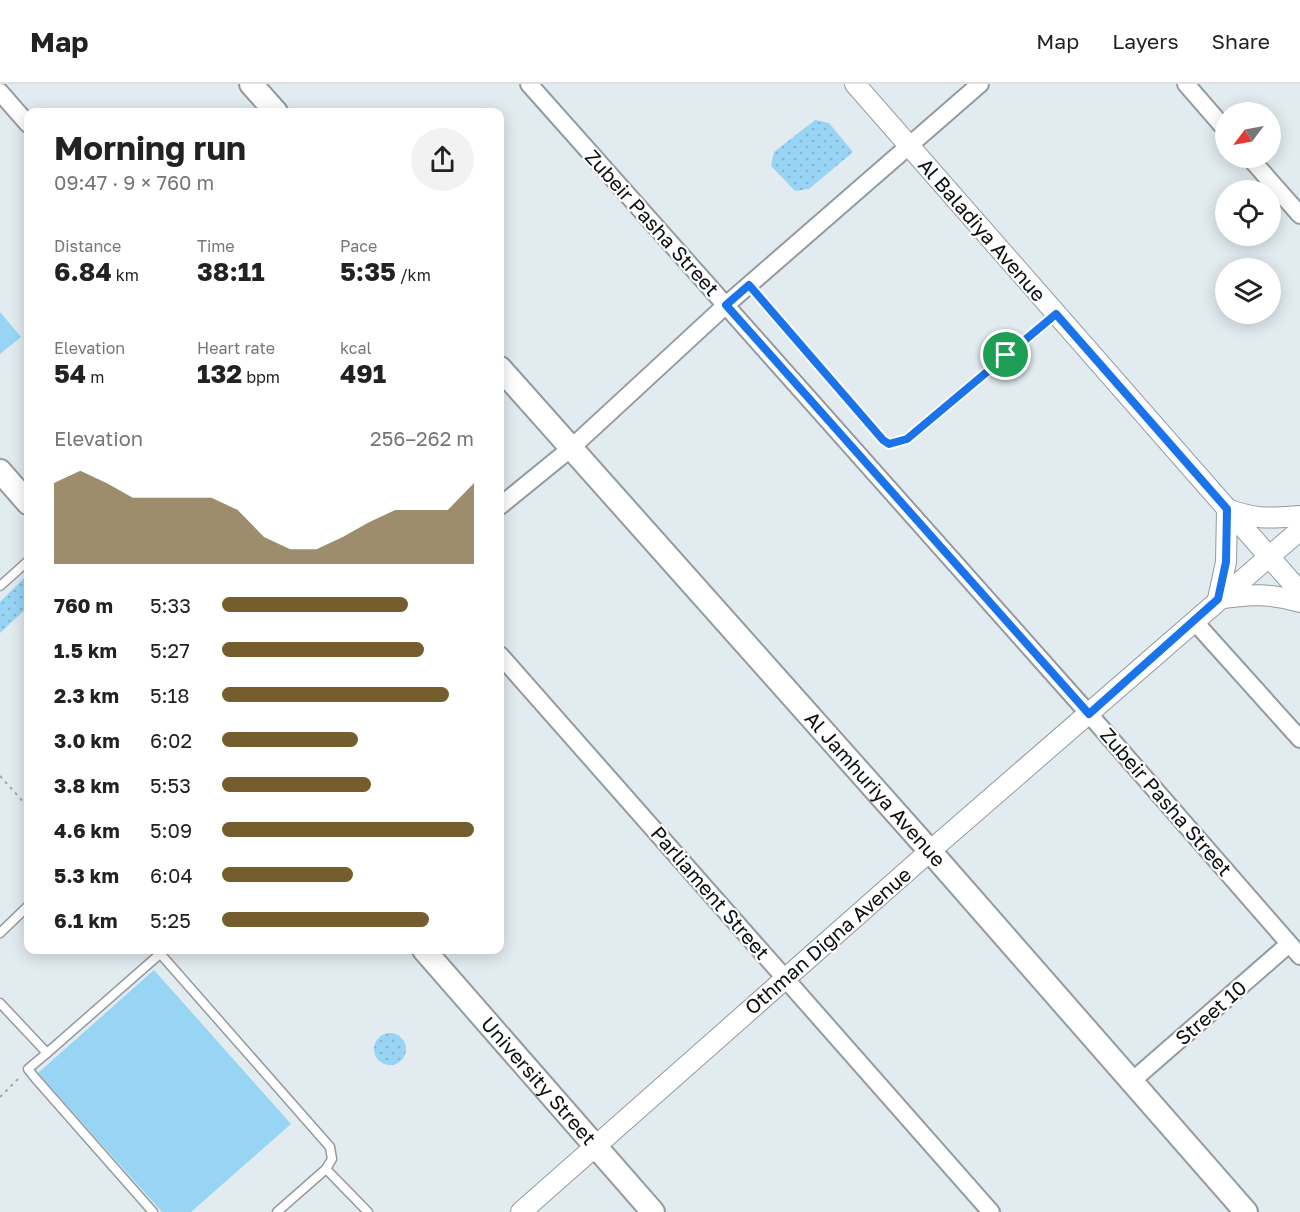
<!DOCTYPE html>
<meta charset="utf-8">
<style>
:root{--surface:#fff;--page:#f2f2f2;--text:#222;--muted:#767676;--line:#e0e0e0;--accent:#755d2e}
body{margin:0;font-family:"Golos Text",sans-serif;background:var(--page);color:var(--text);height:100vh;display:flex;flex-direction:column;font-size:22px;white-space:nowrap}
*{box-sizing:border-box;margin:0}
p{font-size:20px;color:var(--muted)}
.icon{flex:none;width:33px;height:33px;fill:none;stroke:currentColor;stroke-width:2;stroke-linecap:round;stroke-linejoin:round}
.map{position:relative;flex:1;overflow:hidden}
.details{position:absolute;left:24px;top:24px;width:480px;height:846px;display:flex;flex-direction:column;background:var(--surface);border-radius:12px;box-shadow:0 3px 15px #0003}
.details>*{flex:none}
.needle{width:39px;rotate:238deg}
.controls{position:absolute;left:1215px;top:18px;display:grid;gap:12px}
.controls a{display:grid;place-items:center;width:66px;height:66px;border-radius:50%;background:var(--surface);box-shadow:0 3px 15px #0003;font-size:30px}
.pin{position:absolute;display:grid;place-items:center;width:51px;height:51px;color:#fff;margin:-26px;border:3px solid #fff;border-radius:50%;box-shadow:0 2px 6px #0007}
.round{display:grid;place-items:center;flex:none;width:63px;height:63px;border-radius:32px;background:var(--page)}
.head{display:flex;align-items:center;justify-content:space-between;height:102px;padding:0 30px}
h1{font-size:33px;font-weight:700;line-height:45px}
.figures{display:grid;grid-template-columns:repeat(3,1fr);gap:9px;height:102px;padding:6px 30px}
.figures div{display:grid;align-content:center}
.figures b{font-size:26px;font-weight:700}
.figures small{font-size:16px;font-weight:400}
.figures p{font-size:16px}
.chart{height:168px;padding:12px 30px}
.chart p{display:flex;justify-content:space-between}
.chart svg{width:100%;height:108px;margin-top:6px;fill:var(--accent);opacity:.7}
ul{padding:0 30px;list-style:none;font-size:20px}
li{display:grid;grid-template-columns:96px 72px 1fr;align-items:center;height:45px}
li i{height:15px;border-radius:8px;background:var(--accent)}
header{display:flex;align-items:center;gap:36px;box-sizing:border-box;height:84px;padding:0 30px;background:var(--surface);border-bottom:2px solid var(--line)}
header strong{font-size:28px}
nav{display:flex;gap:33px;margin-inline-start:auto;font-size:21px}
.map>svg:first-child{display:block}
.park{fill:#98d5f5}
.garden{fill:url(#garden-dots)}
.lines{fill:none;stroke-linecap:round;stroke-linejoin:round}
.service-casing{stroke:#939ba0;stroke-width:11}
.minor-casing{stroke:#939ba0;stroke-width:20}
.tertiary-casing{stroke:#939ba0;stroke-width:22}
.secondary-casing{stroke:#939ba0;stroke-width:26}
.path{stroke:#a0a7ab;stroke-width:2;stroke-dasharray:3 4.5;stroke-linecap:butt}
.service{stroke:#fff;stroke-width:8}
.minor{stroke:#fff;stroke-width:16}
.tertiary{stroke:#fff;stroke-width:20}
.secondary{stroke:#fff;stroke-width:22}
.route-casing{stroke:#fff;stroke-width:12}
.route{stroke:#1a73e8;stroke-width:8}
.labels{text-anchor:middle;stroke-width:4.5;stroke-linejoin:round;paint-order:stroke}
.street-label{font-size:20px;fill:#0c0f10;stroke:#fff}
</style>
<header>
<strong>Map</strong>
<nav><a>Map</a><a>Layers</a><a>Share</a></nav>
</header>
<div class="map">
<svg width="1300" height="1128" viewBox="0 0 1300 1128">
<defs>
<pattern id="garden-dots" width="8" height="8" patternUnits="userSpaceOnUse" patternTransform="scale(1.5)"><rect width="8" height="8" fill="#98d5f5"/><path d="M2 2h.1M6 6h.1" fill="none" stroke="#82b6d1" stroke-width="1.8" stroke-linecap="round"/></pattern>
</defs>
<rect width="100%" height="100%" fill="#e2ebf0"/>
<g class="park">
<polygon points="0,228 21,253 0,270"/>
<polygon points="154,886 291,1040 191,1128 162,1128 38,989"/>
</g>
<g class="garden">
<polygon points="815,36 829,39 853,68 809,105 795,107 771,82 774,68"/>
<polygon points="28,490 28,523 0,549 0,518"/>
<circle cx="390" cy="965" r="16"/>
</g>
<g class="lines">
<defs>
<g id="service">
<polyline points="749,201 883,356 889,360 907,355 1056,230"/>
<polyline points="0,502 28,477"/>
<polyline points="0,849 28,822"/>
<polyline points="157,866 330,1063 332,1075 326,1085 277,1128"/>
<polyline points="0,919 47,969 28,985 36,995 153,1128"/>
<polyline points="47,969 161,869"/>
<polyline points="326,1085 368,1128"/>
</g>
<g id="minor">
<polyline points="529,0 1089,630 1300,872"/>
<polyline points="1186,0 1226,46"/>
<polyline points="0,8 28,40"/>
<polyline points="1250,74 1300,131"/>
<polyline points="500,422 570,365 726,221 980,0"/>
<polyline points="1194,537 1300,655"/>
<polyline points="500,571 991,1128"/>
<polyline points="1132,997 1289,860"/>
</g>
<g id="tertiary">
<polyline points="855,0 1300,508"/>
<path d="M1300,432C1270,434 1257,436 1227,425L1226,478L1218,515C1248,510 1271,509 1300,518"/>
<polyline points="521,1128 930,767 1300,446"/>
</g>
<g id="secondary">
<polyline points="251,0 276,28"/>
<path id="s1" d="M500,284L930,767L1246,1128"/>
<polyline points="0,387 28,419"/>
<path id="s2" d="M424,866L653,1128"/>
</g>
</defs>
<use href="#service" class="service-casing"/>
<use href="#minor" class="minor-casing"/>
<use href="#tertiary" class="tertiary-casing"/>
<use href="#secondary" class="secondary-casing"/>
<g class="path">
<polyline points="0,692 28,723"/>
<polyline points="0,1013 21,992"/>
</g>
<use href="#service" class="service"/>
<use href="#minor" class="minor"/>
<use href="#tertiary" class="tertiary"/>
<use href="#secondary" class="secondary"/>
</g>
<g class="lines">
<defs>
<polygon id="route" points="749,201 883,356 889,360 907,355 1056,230 1227,425 1226,478 1218,515 1089,630 726,221"/>
</defs>
<use href="#route" class="route-casing"/>
<use href="#route" class="route"/>
</g>
<g class="labels">
<g class="street-label">
<text transform="translate(652 139) rotate(48)" y="7">Zubeir Pasha Street</text>
<text transform="translate(982 146) rotate(49)" y="7">Al Baladiya Avenue</text>
<text dy="7" stroke="none"><textPath href="#s1" startOffset="564">Al Jamhuriya Avenue</textPath></text>
<text transform="translate(1166 718) rotate(49)" y="7">Zubeir Pasha Street</text>
<text transform="translate(710 809) rotate(49)" y="7">Parliament Street</text>
<text transform="translate(828 857) rotate(-41)" y="7">Othman Digna Avenue</text>
<text transform="translate(1211 929) rotate(-41)" y="7">Street 10</text>
<text dy="7" stroke="none"><textPath href="#s2" startOffset="174">University Street</textPath></text>
</g>
</g>
</svg>
<div class="controls">
<a><svg class="needle" viewBox="-14 -14 28 28"><path d="M0-13l5 13h-10z" fill="#e53935"/><path d="M0 13l5-13h-10z" fill="#767676"/></svg></a>
<a><svg class="icon" aria-label="locate" viewBox="0 0 24 24"><circle cx="12" cy="12" r="6"/><path d="M12 2v4M12 18v4M2 12h4M18 12h4"/></svg></a>
<a><svg class="icon" aria-label="layers" viewBox="0 0 24 24"><path d="M12 4l9 5-9 5-9-5zM3 14l9 5 9-5"/></svg></a>
</div>
<div class="pin" style="left:1006px;top:271px;background:#1e9e55"><svg class="icon" aria-label="arrive" viewBox="0 0 24 24"><path d="M6 21V4h12l-3 4 3 4H6"/></svg></div>
<section class="details">
<div class="head"><div><h1>Morning run</h1><p>09:47 · 9 × 760 m</p></div><a class="round"><svg class="icon" aria-label="share" viewBox="0 0 24 24"><path d="M12 15V3M7 8l5-5 5 5M5 13v7h14v-7"/></svg></a></div>
<div class="figures">
<div><p>Distance</p><b>6.84<small> km</small></b></div>
<div><p>Time</p><b>38:11</b></div>
<div><p>Pace</p><b>5:35<small> /km</small></b></div>
</div>
<div class="figures">
<div><p>Elevation</p><b>54<small> m</small></b></div>
<div><p>Heart rate</p><b>132<small> bpm</small></b></div>
<div><p>kcal</p><b>491</b></div>
</div>
<div class="chart"><p><span>Elevation</span>256–262 m</p>
<svg viewBox="0 0 160 44" preserveAspectRatio="none"><path d="M0 44V11L10 6L20 11L30 17L40 17L50 17L60 17L70 22L80 33L90 38L100 38L110 33L120 27L130 22L140 22L150 22L160 11V44z"/></svg>
</div>
<ul>
<li><b>760 m</b>5:33<i style="width:74%"></i></li>
<li><b>1.5 km</b>5:27<i style="width:80%"></i></li>
<li><b>2.3 km</b>5:18<i style="width:90%"></i></li>
<li><b>3.0 km</b>6:02<i style="width:54%"></i></li>
<li><b>3.8 km</b>5:53<i style="width:59%"></i></li>
<li><b>4.6 km</b>5:09<i style="width:100%"></i></li>
<li><b>5.3 km</b>6:04<i style="width:52%"></i></li>
<li><b>6.1 km</b>5:25<i style="width:82%"></i></li>
</ul>
</section>
</div>
